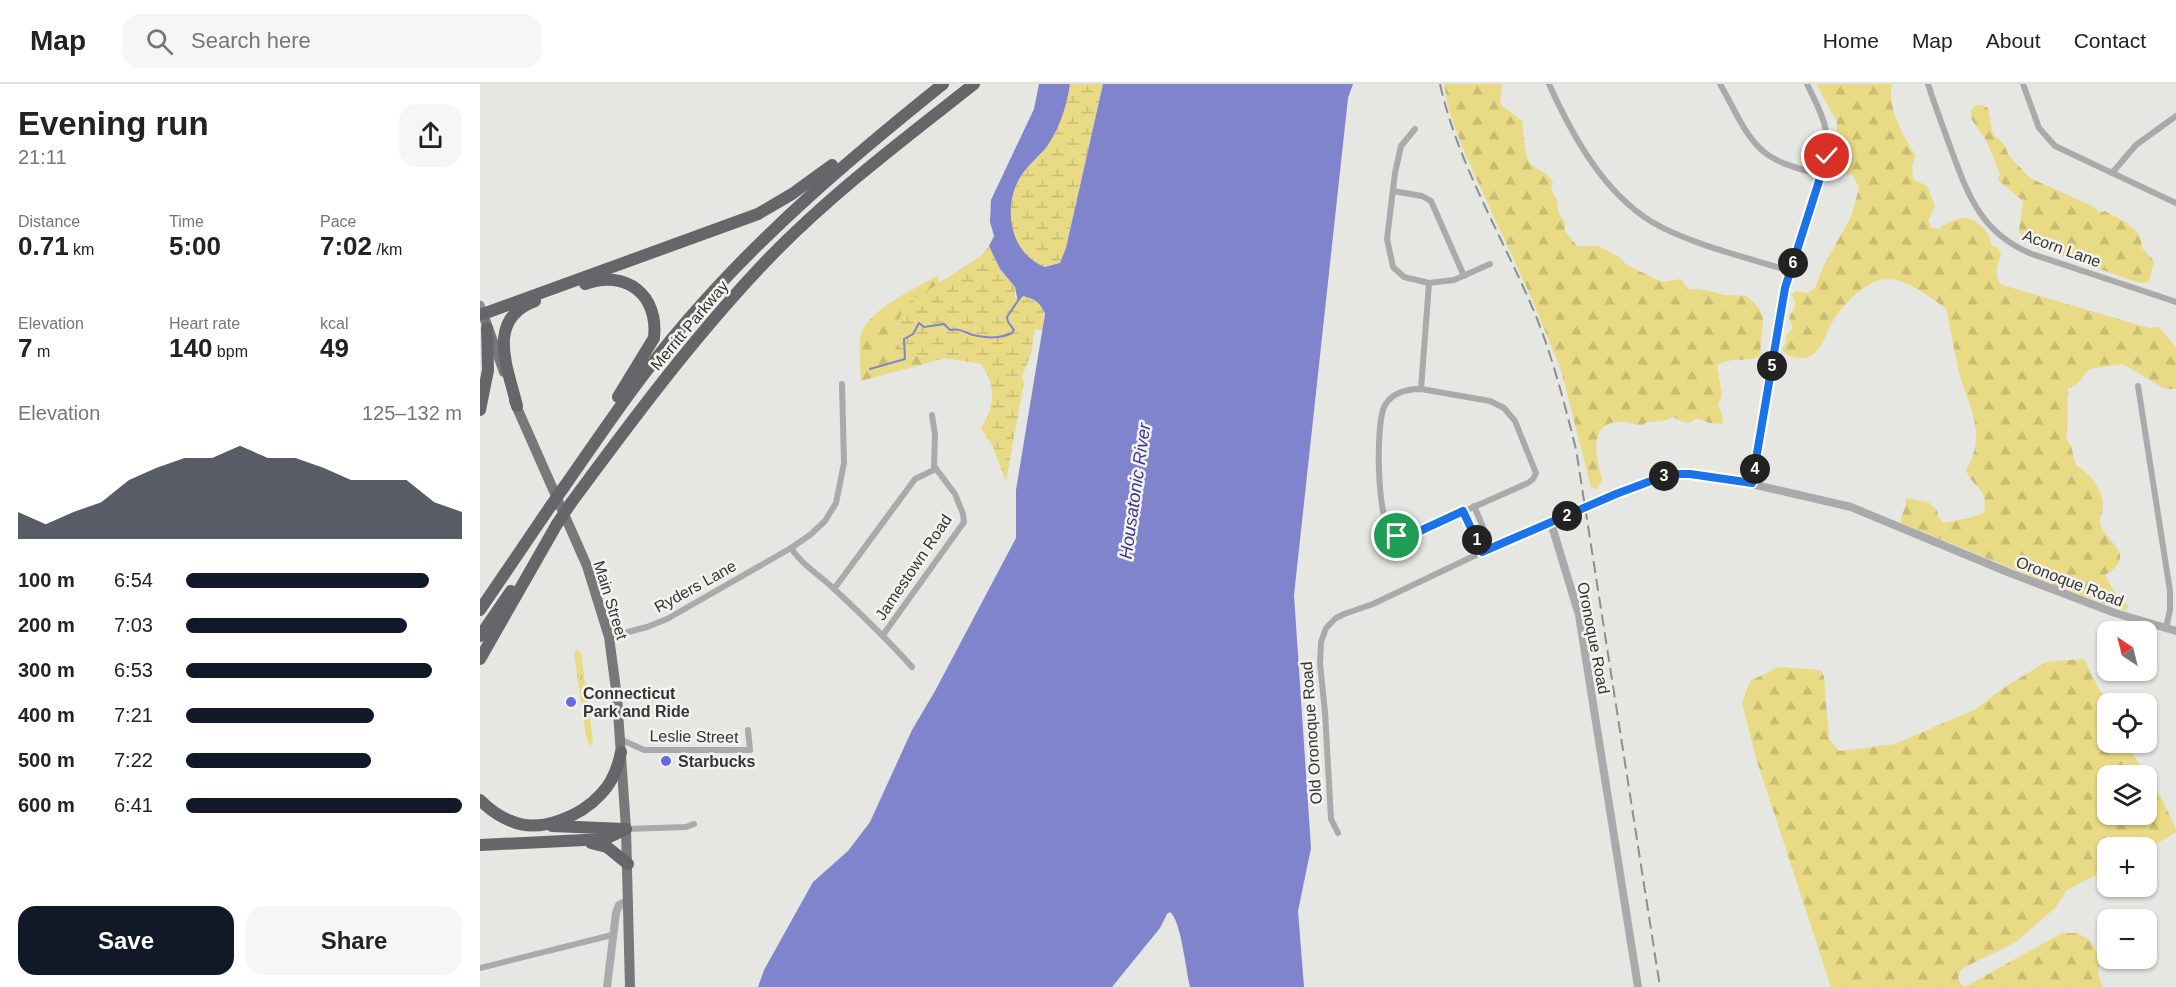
<!DOCTYPE html>
<meta charset="utf-8">
<style>
:root{--surface:#fff;--page:#f6f6f6;--text:#222;--muted:#767676;--line:#e0e0e0;--accent:#111827}
body{margin:0;font-family:Arial,sans-serif;background:var(--page);color:var(--text);height:100vh;display:flex;flex-direction:column;font-size:22px;white-space:nowrap}
*{box-sizing:border-box;margin:0}
p{font-size:20px;color:var(--muted)}
.icon{flex:none;width:33px;height:33px;fill:none;stroke:currentColor;stroke-width:2;stroke-linecap:round;stroke-linejoin:round}
.map{position:relative;flex:1;overflow:hidden}
.details{display:flex;flex-direction:column;background:var(--surface);width:480px}
.details>*{flex:none}
.needle{width:39px;rotate:325deg}
.buttons{position:absolute;left:1617px;top:537px;display:grid;gap:12px}
.buttons a{display:grid;place-items:center;width:60px;height:60px;border-radius:12px;background:var(--surface);box-shadow:0 2px 4px #0004;font-size:30px}
.pin{position:absolute;display:grid;place-items:center;width:51px;height:51px;color:#fff;margin:-26px;border:3px solid #fff;border-radius:50%;box-shadow:0 2px 6px #0007}
.km{position:absolute;width:30px;height:30px;margin:-15px;border-radius:50%;background:#222;color:#fff;font-size:16px;line-height:30px;text-align:center}
.round{display:grid;place-items:center;flex:none;width:63px;height:63px;border-radius:18px;background:var(--page)}
.overview{display:flex;align-items:center;justify-content:space-between;height:102px;padding:0 18px}
h1{font-size:33px;font-weight:800;line-height:45px}
.figures{display:grid;grid-template-columns:repeat(3,1fr);gap:9px;height:102px;padding:6px 18px}
.figures div{display:grid;align-content:center}
.figures b{font-size:26px;font-weight:800}
.figures small{font-size:16px;font-weight:400}
.figures p{font-size:16px}
.chart{height:168px;padding:12px 18px}
.chart p{display:flex;justify-content:space-between}
.chart svg{width:100%;height:108px;margin-top:6px;fill:var(--accent);opacity:.7}
.cta{display:flex;gap:12px;margin-top:auto;padding:12px 18px}
.cta a{flex:1;height:69px;border-radius:18px;background:var(--accent);color:#fff;font-size:24px;font-weight:800;line-height:69px;text-align:center}
.cta a+a{background:var(--page);color:var(--text)}
ul{padding:0 18px;list-style:none;font-size:20px}
li{display:grid;grid-template-columns:96px 72px 1fr;align-items:center;height:45px}
li i{height:15px;border-radius:8px;background:var(--accent)}
header{display:flex;align-items:center;gap:36px;box-sizing:border-box;height:84px;padding:0 30px;background:var(--surface);border-bottom:2px solid var(--line)}
header strong{font-size:28px}
nav{display:flex;gap:33px;margin-inline-start:auto;font-size:21px}
.search{width:420px;height:54px;background:var(--page);display:flex;align-items:center;gap:15px;box-sizing:border-box;padding:0 21px;border-radius:18px;color:var(--muted);font-size:22px}
main{display:flex;flex:1;min-height:0}
.map>svg:first-child{display:block}
.grass{fill:url(#grass-tufts)}
.forest{fill:url(#forest-firs)}
.wetland{fill:url(#wetland-marsh)}
.water{fill:#7f84cc}
.lines{fill:none;stroke-linecap:round;stroke-linejoin:round}
.stream{stroke:#7f84cc;stroke-width:2}
.minor{stroke:#aaaaac;stroke-width:6}
.tertiary{stroke:#aaaaac;stroke-width:8}
.secondary{stroke:#8d8d8f;stroke-width:9}
.primary{stroke:#78787b;stroke-width:10}
.motorway{stroke:#66666a;stroke-width:12}
.rail{stroke:#8e8e8b;stroke-width:2;stroke-dasharray:12 6;stroke-linecap:butt}
.motorway-bridge{stroke:#66666a;stroke-width:12}
.route-casing{stroke:#fff;stroke-width:12}
.route{stroke:#1a73e8;stroke-width:8}
.poi-dot{fill:#6967e1;stroke:#f4f3ef;stroke-width:2}
.labels{text-anchor:middle;stroke-width:5;stroke-linejoin:round;paint-order:stroke}
.street-label{font-size:16px;fill:#353533;stroke:#f4f3ef}
.poi-label{font-size:16px;font-weight:bold;fill:#353533;stroke:#f4f3ef;text-anchor:start}
.water-label{font-size:18px;font-style:italic;fill:#3b378d;stroke:#f4f3ef}
</style>
<header>
<strong>Map</strong>
<div class="search"><svg class="icon" aria-label="search" viewBox="0 0 24 24"><circle cx="10" cy="10" r="6"/><path d="M15 15l6 6"/></svg>Search here</div>
<nav><a>Home</a><a>Map</a><a>About</a><a>Contact</a></nav>
</header>
<main>
<section class="details">
<div class="overview"><div><h1>Evening run</h1><p>21:11</p></div><a class="round"><svg class="icon" aria-label="share" viewBox="0 0 24 24"><path d="M12 15V3M7 8l5-5 5 5M5 13v7h14v-7"/></svg></a></div>
<div class="figures">
<div><p>Distance</p><b>0.71<small> km</small></b></div>
<div><p>Time</p><b>5:00</b></div>
<div><p>Pace</p><b>7:02<small> /km</small></b></div>
</div>
<div class="figures">
<div><p>Elevation</p><b>7<small> m</small></b></div>
<div><p>Heart rate</p><b>140<small> bpm</small></b></div>
<div><p>kcal</p><b>49</b></div>
</div>
<div class="chart"><p><span>Elevation</span>125–132 m</p>
<svg viewBox="0 0 160 44" preserveAspectRatio="none"><path d="M0 44V33L10 38L20 33L30 29L40 20L50 15L60 11L70 11L80 6L90 11L100 11L110 15L120 20L130 20L140 20L150 29L160 33V44z"/></svg>
</div>
<ul>
<li><b>100 m</b>6:54<i style="width:88%"></i></li>
<li><b>200 m</b>7:03<i style="width:80%"></i></li>
<li><b>300 m</b>6:53<i style="width:89%"></i></li>
<li><b>400 m</b>7:21<i style="width:68%"></i></li>
<li><b>500 m</b>7:22<i style="width:67%"></i></li>
<li><b>600 m</b>6:41<i style="width:100%"></i></li>
</ul>
<div class="cta"><a>Save</a><a>Share</a></div>
</section>
<div class="map">
<svg width="1696" height="903" viewBox="0 0 1696 903">
<defs>
<pattern id="grass-tufts" width="24" height="20" patternUnits="userSpaceOnUse" patternTransform="scale(1.5)"><rect width="24" height="20" fill="#e9db85"/><path d="M3 7l-1-3M5 7V3M7 7l1-3M15 17l-1-3M17 17v-4M19 17l1-3" fill="none" stroke="#c8bd73"/></pattern>
<pattern id="forest-firs" width="22" height="20" patternUnits="userSpaceOnUse" patternTransform="scale(1.5)"><rect width="22" height="20" fill="#e9db85"/><path d="M5 1l3.5 6h-7zM16 11l3.5 6h-7z" fill="#c8bd73"/></pattern>
<pattern id="wetland-marsh" width="20" height="14" patternUnits="userSpaceOnUse" patternTransform="scale(1.5)"><rect width="20" height="14" fill="#e9db85"/><path d="M1 5h8M5 5V1M11 12h8M15 12V8" fill="none" stroke="#c8bd73"/></pattern>
</defs>
<rect width="100%" height="100%" fill="#e6e6e2"/>
<polygon class="grass" points="97,566 101,569 113,657 110,663 106,652 94,569"/>
<g class="forest">
<path d="M964,0H1022L1020,20L1042,37C1043,45 1045,71 1048,76C1055,88 1066,85 1073,98L1071,105L1077,117L1078,128L1085,138V147L1097,162H1118L1138,172L1147,181L1182,198L1201,195L1209,206C1222,203 1233,209 1246,211C1253,212 1260,211 1265,212C1272,214 1282,227 1283,233C1284,246 1279,259 1281,271C1268,280 1256,271 1237,281L1242,312L1238,321L1243,334L1242,340L1230,339L1216,334C1209,342 1202,338 1193,333C1183,340 1170,335 1162,341C1154,341 1146,337 1138,338C1107,340 1117,375 1122,396L1117,405L1111,403L1081,286L1052,215L985,70L969,27Z"/>
<path d="M1336,0H1412C1407,25 1423,51 1436,72L1432,82L1433,95L1447,102L1455,122L1448,137L1452,144L1459,145C1465,139 1478,133 1486,134C1498,136 1512,150 1511,161L1519,165L1521,170C1518,183 1512,191 1522,201L1669,244L1679,243L1696,263V305H1685L1643,280L1609,285L1598,299L1588,305C1586,322 1589,337 1586,354L1591,362L1596,381C1609,389 1624,406 1623,423C1623,428 1619,432 1620,437C1622,458 1661,469 1625,491L1634,507L1649,522L1646,527L1577,503L1421,439V433L1426,422V414L1448,418L1457,426L1458,432L1463,439C1473,437 1498,433 1504,428C1509,403 1492,404 1486,386C1509,348 1487,321 1478,284C1473,264 1471,244 1466,224C1446,212 1425,191 1400,196C1383,200 1364,220 1355,234C1347,245 1344,261 1334,270C1325,277 1307,275 1302,265L1307,257L1305,253L1313,243L1309,234L1316,220L1312,211L1315,207L1327,209L1335,204L1343,183L1371,133L1379,104L1373,91L1366,90L1359,94L1350,88L1357,53V38Z"/>
<path d="M1501,21L1508,24L1513,50L1524,60L1529,72L1550,94L1614,123L1619,129L1625,127C1639,135 1663,144 1662,164L1674,177L1669,198L1660,199L1549,161L1539,148L1543,117L1518,96L1520,90L1507,58L1492,36L1491,27L1494,22Z"/>
<path d="M457,192L460,199L445,209L418,237L417,253L419,263L455,277L381,297C381,283 378,264 381,251C387,226 436,204 457,192Z"/>
<polygon points="1604,575 1627,621 1628,658 1647,659 1665,691 1628,692 1628,730 1666,730 1667,694 1675,702 1695,742 1696,748 1667,766 1666,764 1628,764 1627,785 1587,806 1576,823 1536,858 1491,880 1481,886 1478,893 1480,899 1485,903 1582,849 1597,849 1610,856 1620,875 1618,890 1623,903 1351,903 1276,674 1262,619 1270,597 1299,583 1341,586 1344,593 1349,655 1359,667 1415,660 1496,625 1522,605 1566,578"/>
</g>
<g class="wetland">
<path d="M590,0H623L586,164L580,179L565,183C531,170 523,127 538,97C545,83 559,73 568,61C580,43 587,21 590,0Z"/>
<path d="M509,162L520,186L535,203V213L540,216L543,212C565,218 566,226 562,246L555,245L551,270L542,292L544,298L526,398L513,363L501,344C503,339 506,336 508,331C516,314 512,295 501,280L465,274L455,277L419,263L417,253L418,237L425,221L501,172Z"/>
</g>
<path class="water" d="M559,0H590C587,21 580,43 568,61C559,73 545,83 538,97C523,127 531,170 565,183L580,179L586,164L623,0H873L868,14L814,511L831,764L818,827L824,903H710C706,887 701,836 690,828L687,830L680,844L632,903H278L284,886L333,798L368,767L390,738L432,646L455,607L536,454V406L565,230C561,219 555,215 543,212L538,218L535,203L520,185L509,162L514,152L510,138L511,116L554,25Z"/>
<g class="lines">
<path class="stream" d="M390,285L425,275L424,255L433,250L439,239L444,243L464,240L470,246C480,244 484,248 493,251C507,254 519,255 532,249L534,246L528,238L527,233L539,215"/>
<g class="minor">
<path d="M1069,0C1092,51 1123,108 1172,138C1209,160 1269,174 1310,187"/>
<path d="M1240,0C1253,22 1264,51 1284,68C1300,81 1322,85 1341,91"/>
<path d="M1448,0C1455,22 1463,43 1471,65C1488,112 1502,150 1552,170L1696,218"/>
<polyline points="1543,0 1559,44 1575,62 1696,119"/>
<polyline points="935,45 921,62 915,89 907,155 913,183 924,193 949,199 974,196 1010,180"/>
<polyline points="1632,89 1656,61 1696,32"/>
<polyline points="913,107 942,112 951,117 984,192"/>
<polyline points="1658,302 1690,507 1690,526 1686,544"/>
<path d="M941,305L1010,317L1024,324L1035,337L1056,389L1053,395L1048,399L933,450C926,453 918,454 911,449C897,436 895,338 905,321C913,308 927,305 941,305Z"/>
<polyline points="941,305 949,199"/>
<path d="M1272,399L1305,204L1344,82C1353,48 1341,29 1327,0"/>
<polyline points="994,422 1012,464"/>
<polyline points="983,427 1002,468"/>
<path d="M311,464C321,480 338,490 352,503C380,529 407,555 432,583"/>
<polyline points="354,505 435,395 456,385"/>
<polyline points="403,551 484,438 483,430 475,410 454,382 455,351 452,331"/>
<polyline points="129,553 167,543 187,535 311,464 330,451 345,437 356,419 364,379 362,300"/>
<polyline points="140,655 164,666 270,666 268,646"/>
<polyline points="146,745 206,743 214,740"/>
<polyline points="858,749 851,735 845,628 840,579 841,558 846,544 856,534 864,530 893,520 996,471 1071,439"/>
<polyline points="0,884 132,851"/>
</g>
<g class="tertiary">
<polyline points="127,903 136,829 139,821 148,817"/>
<polyline points="1158,903 1099,531 1071,439 1136,410 1184,392 1196,390 1210,390 1250,395 1371,423 1530,489 1635,529 1696,547"/>
</g>
<polyline class="secondary" points="0,221 3,230"/>
<g class="primary">
<polyline points="3,230 24,288"/>
<polyline points="34,317 107,482 129,553 137,613 146,745 150,903"/>
</g>
<g class="motorway">
<path d="M105,200C146,185 179,211 174,254L138,313"/>
<polyline points="3,230 278,130 312,110 352,81"/>
<path d="M37,322C28,284 5,235 55,217"/>
<polyline points="0,326 8,286 7,244"/>
<path d="M84,403C123,347 161,290 206,238C282,149 372,73 463,0"/>
<path d="M91,419C153,335 216,250 289,174C351,110 424,55 494,0"/>
<polyline points="0,526 70,423"/>
<polyline points="0,552 31,507"/>
<polyline points="0,575 77,440"/>
<path d="M0,716C9,725 20,733 31,737C60,750 101,732 121,710C132,699 138,683 141,668"/>
<polyline points="72,742 145,745"/>
<polyline points="111,759 127,763 148,780"/>
<polyline points="0,761 125,755 146,745"/>
</g>
<path class="rail" d="M960,0C978,80 1021,150 1053,225C1072,270 1084,318 1096,365L1180,903"/>
<g class="motorway-bridge">
<polyline points="70,423 84,403"/>
<polyline points="77,440 91,419"/>
</g>
</g>
<g class="lines">
<defs>
<polyline id="route" points="917,452 929,452 983,427 1002,468 1136,410 1184,392 1196,390 1210,390 1272,399 1305,204 1347,72"/>
</defs>
<use href="#route" class="route-casing"/>
<use href="#route" class="route"/>
</g>
<g class="poi-dot">
<circle cx="91" cy="618" r="6"/>
<circle cx="186" cy="677" r="6"/>
</g>
<g class="labels">
<g class="street-label">
<text transform="translate(1582 164) rotate(20)" y="6">Acorn Lane</text>
<text transform="translate(209 241) rotate(-50)" y="6">Merritt Parkway</text>
<text transform="translate(433 483) rotate(-56)" y="6">Jamestown Road</text>
<text transform="translate(1590 497) rotate(21)" y="6">Oronoque Road</text>
<text transform="translate(215 502) rotate(-29)" y="6">Ryders Lane</text>
<text transform="translate(131 516) rotate(73)" y="6">Main Street</text>
<text transform="translate(1114 554) rotate(79)" y="6">Oronoque Road</text>
<text transform="translate(831 649) rotate(-94)" y="6">Old Oronoque Road</text>
<text transform="translate(214 652) rotate(1)" y="6">Leslie Street</text>
</g>
<g class="poi-label">
<text x="103" y="615">Connecticut<tspan x="103" dy="18">Park and Ride</tspan></text>
<text x="198" y="683">Starbucks</text>
</g>
<g class="water-label">
<text transform="translate(655 407) rotate(-82)" y="6">Housatonic River</text>
</g>
</g>
</svg>
<div class="buttons">
<a><svg class="needle" viewBox="-14 -14 28 28"><path d="M0-13l5 13h-10z" fill="#e53935"/><path d="M0 13l5-13h-10z" fill="#767676"/></svg></a>
<a><svg class="icon" aria-label="locate" viewBox="0 0 24 24"><circle cx="12" cy="12" r="6"/><path d="M12 2v4M12 18v4M2 12h4M18 12h4"/></svg></a>
<a><svg class="icon" aria-label="layers" viewBox="0 0 24 24"><path d="M12 4l9 5-9 5-9-5zM3 14l9 5 9-5"/></svg></a>
<a>+</a>
<a>−</a>
</div>
<div class="pin" style="left:917px;top:452px;background:#1e9e55"><svg class="icon" aria-label="arrive" viewBox="0 0 24 24"><path d="M6 21V4h12l-3 4 3 4H6"/></svg></div>
<div class="pin" style="left:1347px;top:72px;background:#d93025"><svg class="icon" aria-label="check" viewBox="0 0 24 24"><path d="M5 12l5 5 9-10"/></svg></div>
<b class="km" style="left:997px;top:456px">1</b>
<b class="km" style="left:1087px;top:432px">2</b>
<b class="km" style="left:1184px;top:392px">3</b>
<b class="km" style="left:1275px;top:385px">4</b>
<b class="km" style="left:1292px;top:282px">5</b>
<b class="km" style="left:1313px;top:179px">6</b>
</div>
</main>
